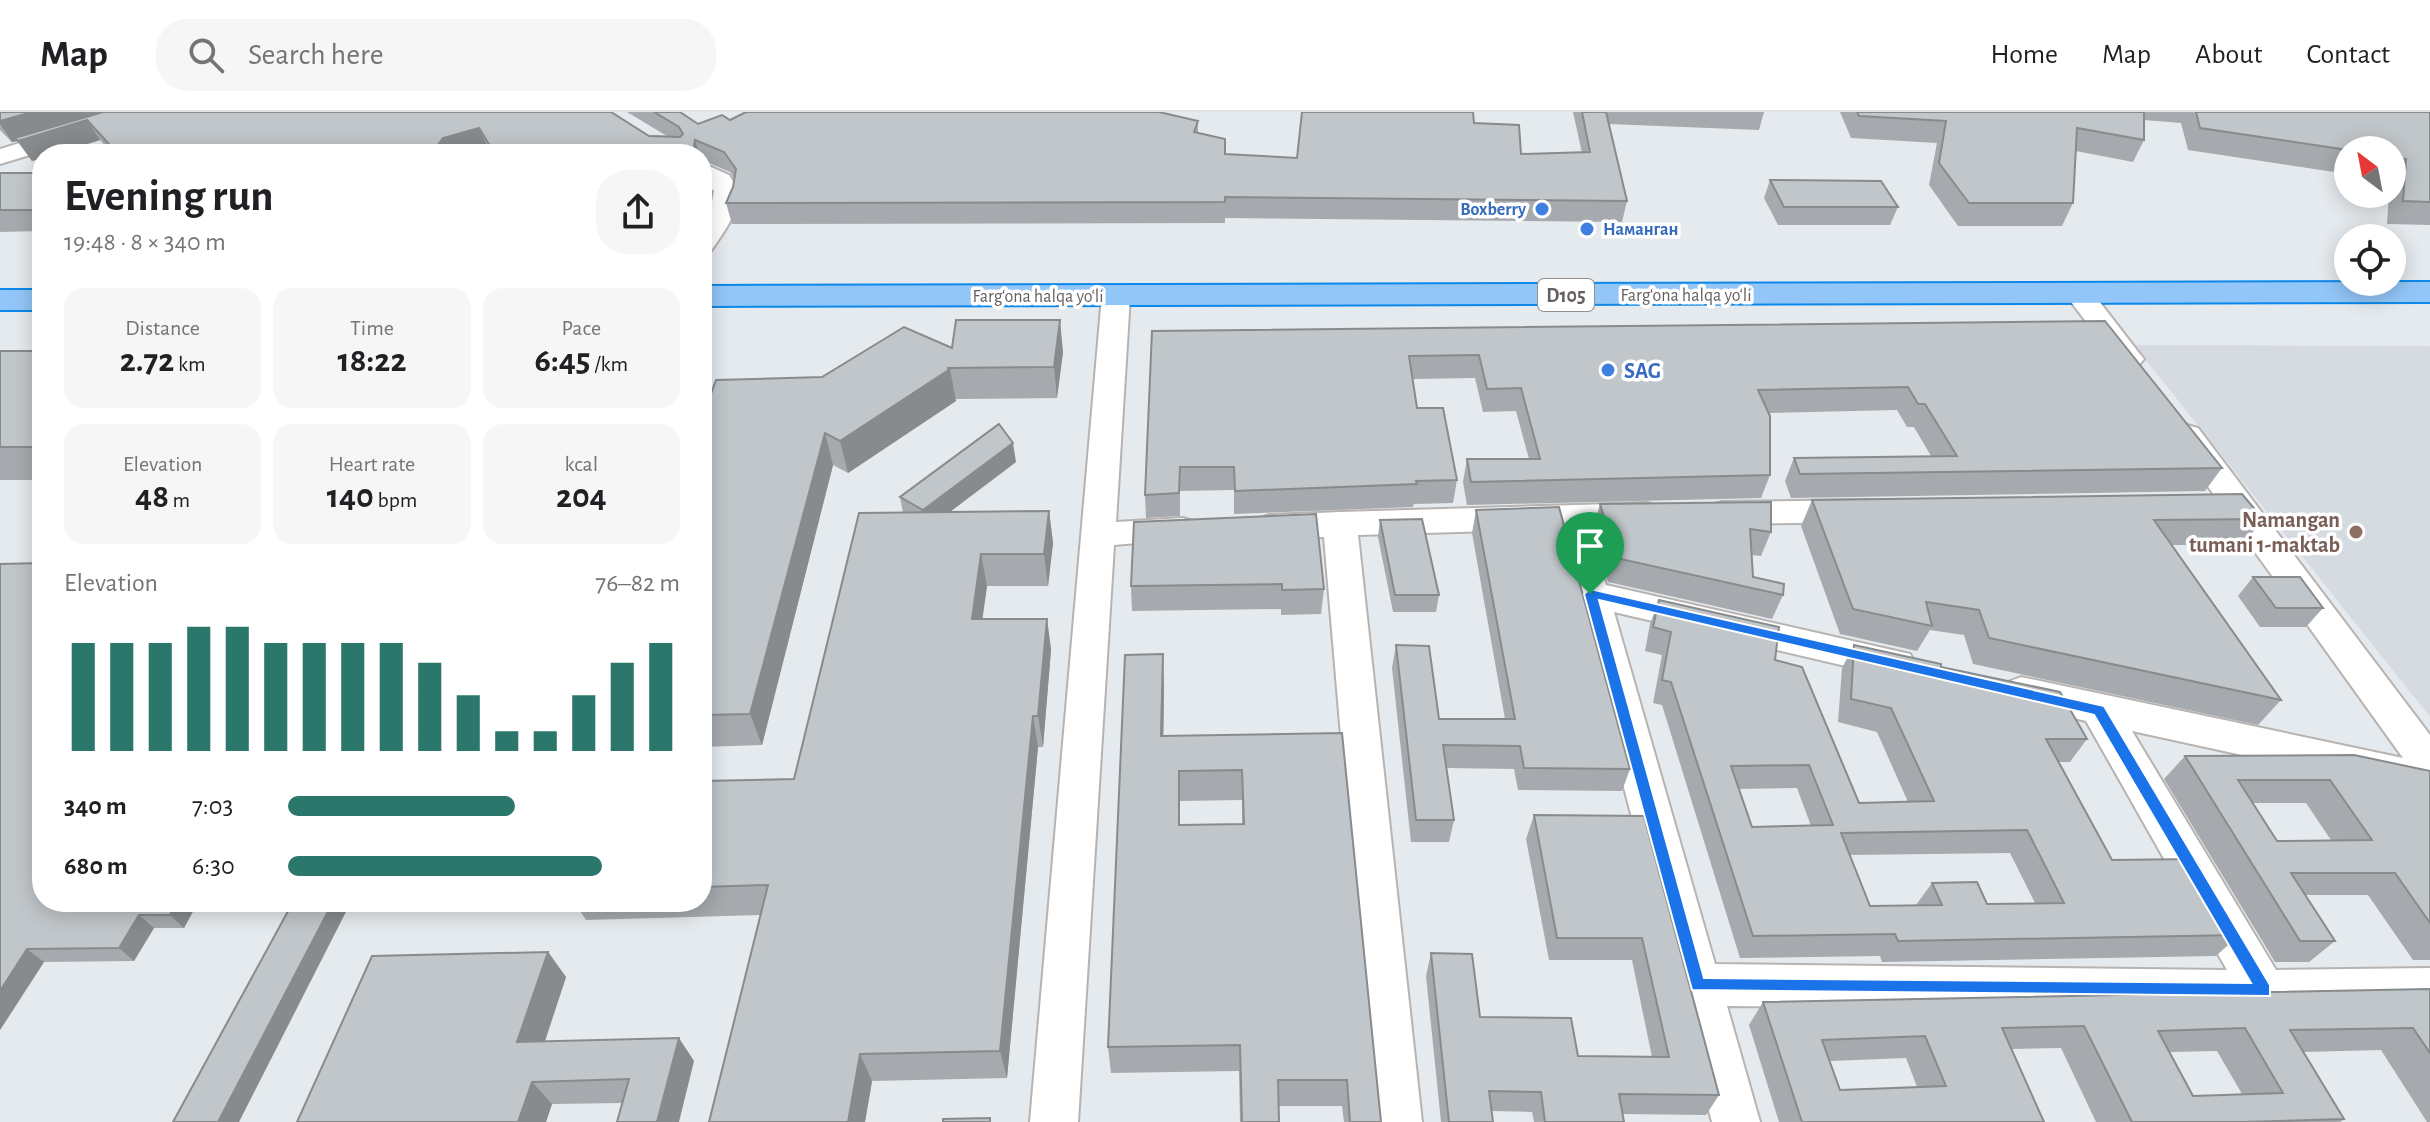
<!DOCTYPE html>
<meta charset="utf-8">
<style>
:root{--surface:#fff;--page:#f6f6f6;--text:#202124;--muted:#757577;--line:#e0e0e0;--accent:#2b776c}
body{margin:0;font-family:"Alegreya Sans",sans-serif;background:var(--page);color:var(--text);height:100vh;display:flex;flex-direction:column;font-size:30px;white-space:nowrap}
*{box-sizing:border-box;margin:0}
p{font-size:26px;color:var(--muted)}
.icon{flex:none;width:44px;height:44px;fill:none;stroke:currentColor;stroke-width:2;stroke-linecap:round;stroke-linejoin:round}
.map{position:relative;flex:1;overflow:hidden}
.drawer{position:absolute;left:32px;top:32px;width:680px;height:768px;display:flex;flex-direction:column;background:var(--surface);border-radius:32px;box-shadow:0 4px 20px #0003}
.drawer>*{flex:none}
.needle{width:52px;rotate:328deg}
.controls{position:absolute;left:2334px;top:24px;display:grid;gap:16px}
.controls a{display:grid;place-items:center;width:72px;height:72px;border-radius:50%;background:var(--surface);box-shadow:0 4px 20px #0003;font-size:40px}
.pin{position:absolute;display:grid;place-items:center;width:68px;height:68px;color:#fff;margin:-82px -34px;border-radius:50% 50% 50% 0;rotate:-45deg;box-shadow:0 0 8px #0007}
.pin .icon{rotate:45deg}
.round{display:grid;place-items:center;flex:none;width:84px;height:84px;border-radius:32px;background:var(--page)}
.head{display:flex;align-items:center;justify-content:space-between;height:136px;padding:0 32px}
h1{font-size:44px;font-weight:700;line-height:60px}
.metrics{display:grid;grid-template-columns:repeat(3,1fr);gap:12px;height:136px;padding:8px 32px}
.metrics div{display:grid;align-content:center;border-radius:20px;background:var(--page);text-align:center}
.metrics b{font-size:34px;font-weight:700}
.metrics small{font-size:22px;font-weight:400}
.metrics p{font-size:22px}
.chart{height:224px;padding:16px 32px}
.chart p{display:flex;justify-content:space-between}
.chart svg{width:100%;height:144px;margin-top:8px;stroke:var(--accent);stroke-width:6}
ul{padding:0 32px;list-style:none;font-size:26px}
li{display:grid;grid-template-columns:128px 96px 1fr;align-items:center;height:60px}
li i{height:20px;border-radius:10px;background:var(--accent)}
header{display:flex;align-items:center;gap:48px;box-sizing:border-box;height:112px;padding:0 40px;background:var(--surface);border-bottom:2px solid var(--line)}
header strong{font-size:38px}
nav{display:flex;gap:44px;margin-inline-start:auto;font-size:28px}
.search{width:560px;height:72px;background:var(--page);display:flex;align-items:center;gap:20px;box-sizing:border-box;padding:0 28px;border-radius:32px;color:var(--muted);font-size:30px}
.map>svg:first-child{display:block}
.education{fill:#d6dbe1}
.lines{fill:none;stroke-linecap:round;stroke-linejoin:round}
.minor-casing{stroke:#b7b3b0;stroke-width:4}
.highway-casing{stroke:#0b88e9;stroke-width:4}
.minor{fill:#fff;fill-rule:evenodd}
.highway{fill:#93c6f8;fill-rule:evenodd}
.wall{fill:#a6aaae;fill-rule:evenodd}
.shaded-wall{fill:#878b8d}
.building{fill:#c1c6ca;stroke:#878b8d;stroke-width:2;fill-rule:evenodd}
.route{fill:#1a73e8;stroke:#fff;stroke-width:2;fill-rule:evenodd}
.shop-dot{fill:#3f7fe0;stroke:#fff;stroke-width:3}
.education-dot{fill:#8d6e63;stroke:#fff;stroke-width:3}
.labels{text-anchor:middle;stroke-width:7;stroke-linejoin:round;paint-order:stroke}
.far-shop-label{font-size:18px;font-weight:bold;fill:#366cbe;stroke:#fff;text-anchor:end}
.far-street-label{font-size:18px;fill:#655f5d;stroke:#fff}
.shield{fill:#fff;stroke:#938f8e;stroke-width:2}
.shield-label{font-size:20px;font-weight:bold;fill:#655f5d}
.shop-label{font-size:22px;font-weight:bold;fill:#366cbe;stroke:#fff;text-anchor:start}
.education-label{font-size:22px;font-weight:bold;fill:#785e54;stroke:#fff;text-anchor:end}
</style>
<header>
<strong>Map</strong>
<div class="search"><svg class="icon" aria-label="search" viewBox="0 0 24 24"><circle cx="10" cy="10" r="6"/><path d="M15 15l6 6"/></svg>Search here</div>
<nav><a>Home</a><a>Map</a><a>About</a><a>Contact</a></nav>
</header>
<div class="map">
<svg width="2430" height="1010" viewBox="0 0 2430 1010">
<rect width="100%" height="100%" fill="#e5eaee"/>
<polygon class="education" points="2134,233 2430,234 2430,605"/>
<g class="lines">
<defs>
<g id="minor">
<polygon points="122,0 159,0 155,5 0,52 0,37"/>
<path d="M702,51L729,63L739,79C739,101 723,121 711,139L702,141V112L711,95L714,79L702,68Z"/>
<polygon points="2079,174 2089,176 2139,241 2144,247 2139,253 2129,256 2119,253 2065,182 2069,176"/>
<polygon points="1116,176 1126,178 1130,184 1116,410 1183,406 1195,410 1200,418 1195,426 1114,433 1078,1010 1030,1010 1102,184 1106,178"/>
<polygon points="2187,313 2198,316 2430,623 2430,684 2132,619 2276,858 2430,856 2430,898 2264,900 1727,894 1760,1010 1712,1010 1556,417 1358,423 1422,1010 1374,1010 1324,425 1270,427 1258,423 1253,415 1258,407 1270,403 1340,400 1647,391 1659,394 1664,402 1659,410 1647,413 1589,415 1606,473 1910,542 1916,552 1910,562 1897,566 1614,500 1715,852 2227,858 2086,609 2008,590 2002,580 2008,570 2021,565 2403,646 2171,323 2176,316"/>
<polygon points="1867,388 1879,391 1884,399 1879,407 1867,410 1722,412 1710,409 1705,401 1710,393 1722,390"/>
</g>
<g id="highway">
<polygon points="2430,170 2430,190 702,194 702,174"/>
<rect x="0" y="178" width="42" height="20"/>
</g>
</defs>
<use href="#minor" class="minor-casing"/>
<use href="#highway" class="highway-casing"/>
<use href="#minor" class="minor"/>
<use href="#highway" class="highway"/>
</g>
<g class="wall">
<polygon points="0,0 667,24 627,0 680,0 698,12 730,8 1198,9 1198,20 1225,42 1297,46 1474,11 1521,42 1582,41 1573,0 1764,0 1759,18 1609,12 1627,89 1622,110 1225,106 1225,111 732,112 726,91 733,75 734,67 730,60 702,48 702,42 491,42 488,36 467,42 113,42 100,28 32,49 17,29 12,30 0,18"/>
<polygon points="1840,0 2430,0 2430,113 2387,112 2389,82 2392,82 2392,38 2348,38 2348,62 2188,38 2181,11 2144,8 2144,28 2133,50 2076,39 2073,91 2062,114 1958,114 1929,73 1937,31 1851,26"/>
<polygon points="0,61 42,61 42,119 0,120"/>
<polygon points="1770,68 1898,95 1890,113 1778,113 1764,86"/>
<polygon points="2105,209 2222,356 2205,379 1791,386 1785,369 1794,346 1931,344 1914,315 1907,315 1897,298 1769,301 1770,363 1761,386 1467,393 1463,370 1467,347 1529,347 1516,299 1483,300 1475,266 1413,267 1417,296 1457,368 1453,391 1414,392 1413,395 1234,402 1234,378 1180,379 1180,404 1146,406 1145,383 1152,219"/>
<polygon points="952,236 1063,240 1057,286 955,287 956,289 848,361 833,353 762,633 702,635 702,301 822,265"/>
<rect x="0" y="239" width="42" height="129"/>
<polygon points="1016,350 950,400 1049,399 1053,431 1048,474 987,474 982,507 1047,507 1051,538 1043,635 1038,635 1007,966 872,969 865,1010 709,1010 760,803 586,808 574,790 702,790 702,669 794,667 903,401 900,385"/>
<polygon points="1812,388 2263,407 2243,433 2172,433 2281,588 2258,613 1973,552 1964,523 1930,518 1917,539 1840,522 1801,414"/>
<polygon points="1600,392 1771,420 1761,444 1752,443 1753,465 1783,483 1772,507 1608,470 1593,417"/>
<polygon points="1476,398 1630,657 1622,679 1518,678 1514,657 1447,656 1454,708 1449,730 1411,730 1392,556 1396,533 1439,607 1505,607 1472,421"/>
<polygon points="1380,408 1439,483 1436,500 1393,500 1378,425"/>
<polygon points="1134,410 1324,477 1321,502 1281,503 1281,497 1132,499 1131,474"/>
<polygon points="0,452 42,790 198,790 184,816 154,816 134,849 44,850 0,918"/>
<polygon points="2253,465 2323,496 2306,515 2260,515 2238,484"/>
<path d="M1659,488L1775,548L1859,691L1908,690L1877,620L1838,610L1842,556L1854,533L1941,555L2087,627L2070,650H2058L2112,748L2239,823L2216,844L1882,850L1880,844L1740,846L1662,593L1653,591L1662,543L1645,539L1650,512ZM1797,676L1811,714L1752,715L1739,677ZM2010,741L2035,791L1987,792L1932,771L1916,793L1870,794L1849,743Z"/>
<path d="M1164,573L1163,624L1342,621L1381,1010H1344L1342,994H1278L1279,1010H1240L1239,959L1111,961L1108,935ZM1242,688V712L1180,713V689Z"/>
<path d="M2185,644L2430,659V848H2413L2368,783H2305L2335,829L2309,850H2275L2164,667ZM2253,691H2306L2331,728L2277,729Z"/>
<polygon points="1534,703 1644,704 1719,983 1706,1003 1623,1002 1624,1010 1534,1010 1532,1000 1492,999 1493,1010 1441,1010 1426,864 1431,841 1480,905 1578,944 1652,945 1632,848 1549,848 1526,727"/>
<polygon points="548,840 566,865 545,929 694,949 622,991 552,992 546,1010 297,1010"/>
<path d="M2430,877V1010H2427L2381,938L2303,940L2344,1007L2340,1010H2096L2061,936L2012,937L2044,1010H1779L1749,913L1763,890ZM2217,939L2242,982L2193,984L2170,940ZM1906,946L1917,975L1840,978L1830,949Z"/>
</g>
<g class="shaded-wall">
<polygon points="32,0 112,0 15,26 17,29 12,30 0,12 0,9"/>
<polygon points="87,8 100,28 55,42 42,42 42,46 32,49 18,29"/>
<polygon points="479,16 488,36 467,42 431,42 443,26"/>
<polygon points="695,28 699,42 693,42"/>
<polygon points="705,59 711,80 708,94 702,105 702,72"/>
<polygon points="1060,208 1063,240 1057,286 1054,255"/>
<polygon points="950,257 956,289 848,361 840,329"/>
<polygon points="825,321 833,353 762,633 750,602"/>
<polygon points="1013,331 1016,350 927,417 923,398"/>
<polygon points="1049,399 1053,431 1048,474 1044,442"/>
<polygon points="981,442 987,474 978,539 972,507"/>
<polygon points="1047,507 1051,538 1043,635 1038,604"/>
<polygon points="1163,542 1164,573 1163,654 1161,624"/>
<polygon points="1033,604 1038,635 1007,966 1000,939"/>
<polygon points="177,790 198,790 184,816 170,803"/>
<polygon points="333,790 351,790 239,1010 218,1010"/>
<polygon points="139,803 154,816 134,849 119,836"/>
<polygon points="27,837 44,850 0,918 0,879"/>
<polygon points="548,840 566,865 537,953 517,930"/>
<polygon points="679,926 694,949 679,1010 657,1010"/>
<polygon points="860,942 872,969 865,1010 848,1010"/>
<polygon points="532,970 552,992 546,1010 518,1010"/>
</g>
<g class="building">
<polygon points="0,0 32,0 0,9"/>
<polygon points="103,0 611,0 649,24 680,25 683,22 679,15 654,0 680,0 698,12 722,3 730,8 746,0 1159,0 1198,9 1194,20 1225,27 1225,42 1297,46 1302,0 1473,0 1474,11 1519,13 1521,42 1590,40 1582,0 1606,0 1627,89 1225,85 1225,90 726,91 733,75 736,57 724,40 695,28 693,42 495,42 479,16 443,26 431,42 118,42 87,8 18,29 15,26"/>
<polygon points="1857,0 2144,0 2144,28 2077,16 2073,91 1969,91 1939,51 1946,9 1859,4"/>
<polygon points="2196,0 2430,0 2430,90 2403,89 2406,47 2392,45 2392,38 2348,38 2200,16"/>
<rect x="0" y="61" width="42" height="37"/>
<polygon points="1770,68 1881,69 1898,95 1784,95"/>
<polygon points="956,208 1060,208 1054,255 947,256 950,257 840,329 825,321 750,602 702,603 702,301 704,301 716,268 822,265 904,215 952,236"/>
<polygon points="2105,209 2222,356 1800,362 1794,346 1957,344 1925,292 1918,292 1908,275 1758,278 1770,304 1770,363 1471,370 1467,347 1540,347 1521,276 1487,277 1479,243 1409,244 1417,296 1443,296 1457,368 1416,369 1417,372 1235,379 1234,355 1180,355 1179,381 1145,383 1152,219"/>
<rect x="0" y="239" width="42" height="96"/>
<polygon points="999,312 1013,331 923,398 900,385"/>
<polygon points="2242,382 2263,407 2154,408 2281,588 1989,526 1979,498 1926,490 1932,514 1853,497 1812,388"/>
<polygon points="1771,390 1771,420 1750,417 1753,465 1784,472 1783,483 1616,446 1600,392"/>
<polygon points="1559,395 1630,657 1524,656 1520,634 1443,633 1454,708 1416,708 1396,533 1429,534 1439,607 1515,607 1476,398"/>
<polygon points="1049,399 1044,442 981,442 972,507 1047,507 1038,604 1033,604 1000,939 860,942 848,1010 709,1010 768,773 702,775 702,669 794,667 859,401"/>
<polygon points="1316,402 1324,477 1282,478 1282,472 1131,474 1134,410"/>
<polygon points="1422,407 1439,483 1395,483 1380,408"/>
<polygon points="42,451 42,790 177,790 170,803 139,803 119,836 27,837 0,879 0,452"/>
<polygon points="2253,465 2300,465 2323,496 2276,496"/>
<path d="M1659,488L1779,515L1775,548L1802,555L1859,691L1934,689L1891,596L1851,587L1854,533L1941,552V555L2060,580L2087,627H2046L2112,748L2195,747L2239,823L1898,829L1895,822L1753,824L1671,570L1662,568L1671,520L1653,515ZM1809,653L1833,713L1752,715L1731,654ZM2027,718L2064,791L1987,792L1977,770L1932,771L1942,793L1870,794L1841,721Z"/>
<path d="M1163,542L1161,624L1342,621L1381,1010H1350L1347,968H1278L1279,1010H1242L1240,933L1108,935L1125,543ZM1242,658L1244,712L1179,713V659Z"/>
<path d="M2354,643L2430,659V811L2395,761H2291L2335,829H2300L2185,644ZM2238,668H2330L2372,728L2277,729Z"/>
<polygon points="1534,703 1644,704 1719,983 1619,982 1624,1010 1545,1010 1541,980 1489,979 1493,1010 1449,1010 1431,841 1472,842 1480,905 1571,906 1578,944 1669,945 1642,826 1557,826"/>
<polygon points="293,790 333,790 218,1010 173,1010"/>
<polygon points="548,840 517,930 679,926 657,1010 617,1010 629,967 532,970 518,1010 297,1010 372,844"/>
<path d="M2430,877V941L2413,916L2290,918L2344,1007L2242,1010H2132L2084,914L2002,916L2044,1010H1802L1763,890ZM2245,916L2283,981L2193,984L2158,919ZM1925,924L1946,974L1840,978L1822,928Z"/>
<polygon points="990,1006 990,1010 943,1010 943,1007"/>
</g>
<path class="route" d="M1590,477L2104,594L2270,873V884L1692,878L1584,482ZM1599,488L2094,603L2251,871L1704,866Z"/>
<g class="shop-dot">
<circle cx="1542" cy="97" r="8"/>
<circle cx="1587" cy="117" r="8"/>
<circle cx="1608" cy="258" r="8"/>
</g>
<circle class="education-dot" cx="2356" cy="420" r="8"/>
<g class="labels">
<g class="far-shop-label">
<text x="1526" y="103">Boxberry</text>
<text x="1603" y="123" text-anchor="start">Наманган</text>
</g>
<g class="far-street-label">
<text x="1686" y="189">Farg‘ona halqa yo‘li</text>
<text x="1038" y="190">Farg‘ona halqa yo‘li</text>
</g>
<rect class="shield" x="1538" y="167" width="56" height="32" rx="6"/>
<g class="shield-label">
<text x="1566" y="190">D105</text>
</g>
<g class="shop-label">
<text x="1624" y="266">SAG</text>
</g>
<g class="education-label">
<text x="2340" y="415">Namangan<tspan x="2340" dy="25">tumani 1-maktab</tspan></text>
</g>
</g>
</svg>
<div class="controls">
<a><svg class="needle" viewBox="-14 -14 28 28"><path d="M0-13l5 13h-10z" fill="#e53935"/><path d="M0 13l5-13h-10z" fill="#757577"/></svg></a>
<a><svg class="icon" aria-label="locate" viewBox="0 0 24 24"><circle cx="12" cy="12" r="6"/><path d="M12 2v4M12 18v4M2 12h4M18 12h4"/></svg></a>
</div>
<div class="pin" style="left:1590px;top:482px;background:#1e9e55"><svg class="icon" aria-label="arrive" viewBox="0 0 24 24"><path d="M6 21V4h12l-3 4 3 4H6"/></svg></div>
<section class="drawer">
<div class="head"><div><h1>Evening run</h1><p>19:48 · 8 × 340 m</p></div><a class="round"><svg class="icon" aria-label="share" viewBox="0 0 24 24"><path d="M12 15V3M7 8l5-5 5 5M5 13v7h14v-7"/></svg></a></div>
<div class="metrics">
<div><p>Distance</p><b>2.72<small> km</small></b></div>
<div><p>Time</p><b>18:22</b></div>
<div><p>Pace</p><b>6:45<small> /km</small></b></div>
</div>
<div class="metrics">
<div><p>Elevation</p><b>48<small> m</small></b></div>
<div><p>Heart rate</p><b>140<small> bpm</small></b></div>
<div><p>kcal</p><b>204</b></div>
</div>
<div class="chart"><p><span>Elevation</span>76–82 m</p>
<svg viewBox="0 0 160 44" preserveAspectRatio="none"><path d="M5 44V11M15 44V11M25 44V11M35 44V6M45 44V6M55 44V11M65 44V11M75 44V11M85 44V11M95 44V17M105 44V27M115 44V38M125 44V38M135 44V27M145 44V17M155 44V11"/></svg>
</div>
<ul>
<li><b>340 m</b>7:03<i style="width:58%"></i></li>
<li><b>680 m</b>6:30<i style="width:80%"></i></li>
</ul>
</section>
</div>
